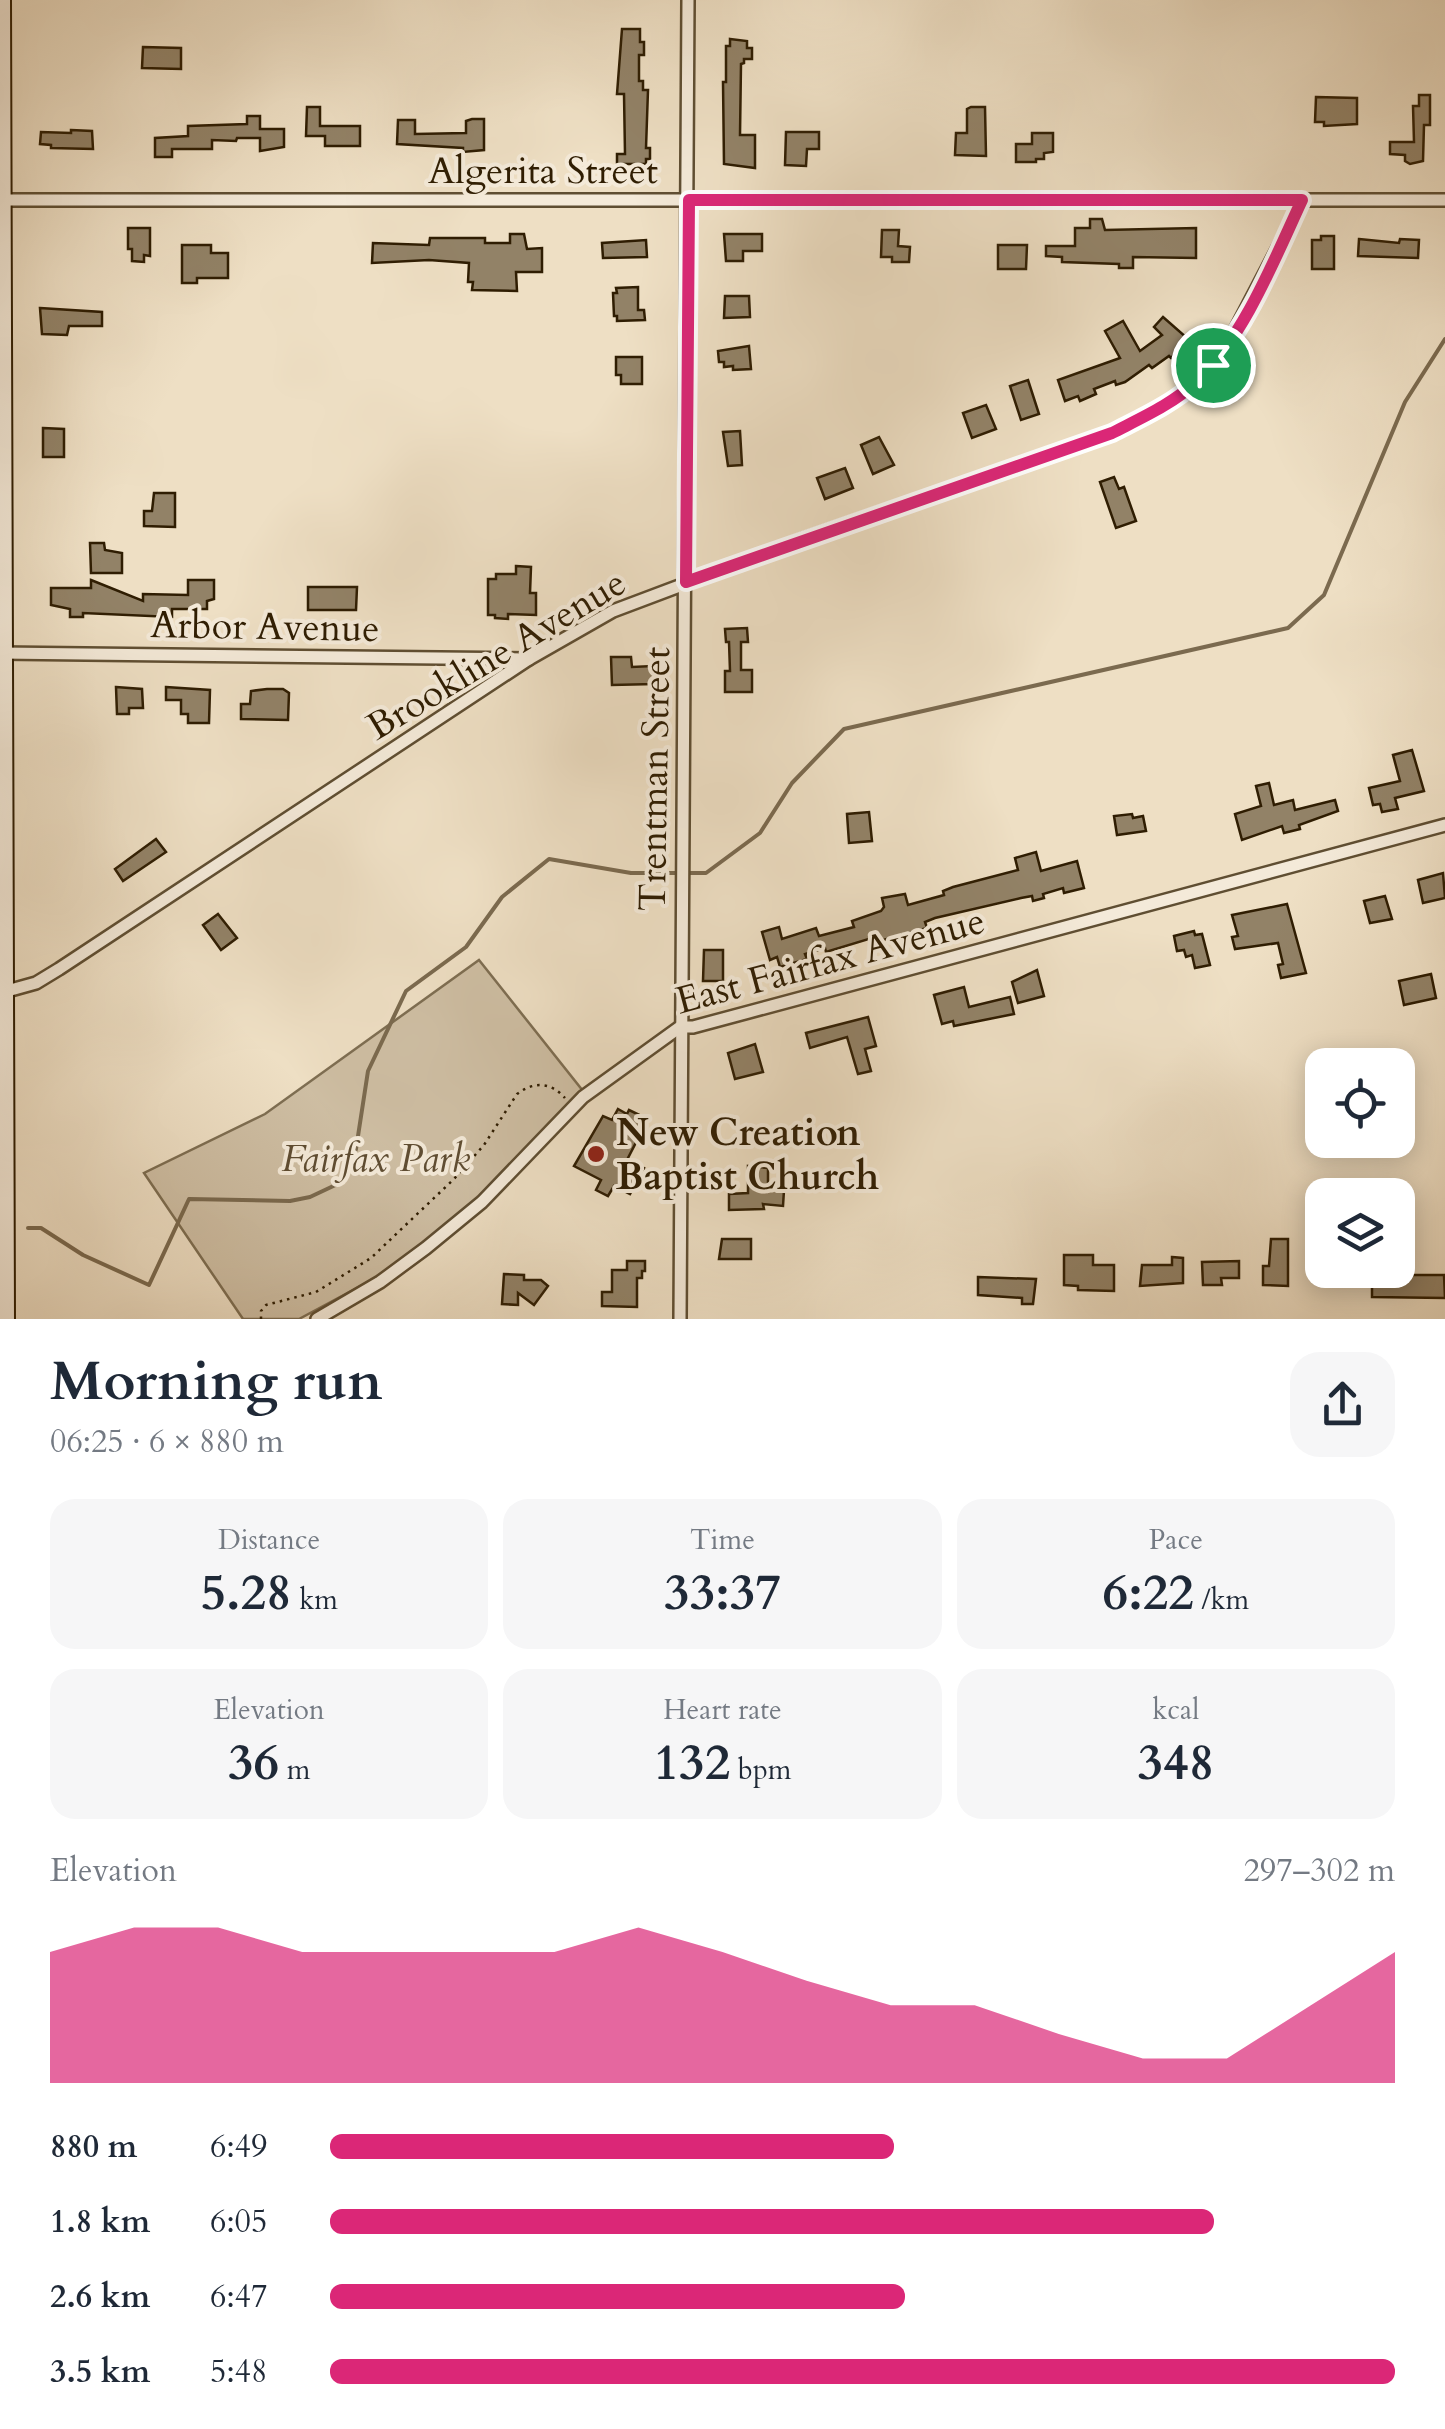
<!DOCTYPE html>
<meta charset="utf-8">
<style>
:root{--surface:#fff;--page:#f6f6f7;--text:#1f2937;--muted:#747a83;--accent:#db2777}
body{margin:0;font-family:Cardo,serif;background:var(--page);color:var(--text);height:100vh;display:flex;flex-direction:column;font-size:38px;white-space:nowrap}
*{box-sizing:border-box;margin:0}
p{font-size:32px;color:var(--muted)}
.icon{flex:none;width:55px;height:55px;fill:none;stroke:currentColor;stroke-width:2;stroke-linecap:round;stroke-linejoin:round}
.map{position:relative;height:1319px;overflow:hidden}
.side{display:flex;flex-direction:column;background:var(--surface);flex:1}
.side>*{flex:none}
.controls{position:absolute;left:1305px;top:1048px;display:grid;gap:20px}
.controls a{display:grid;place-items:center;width:110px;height:110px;border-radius:20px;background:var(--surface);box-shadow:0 5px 25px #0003;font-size:50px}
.pin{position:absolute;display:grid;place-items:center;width:85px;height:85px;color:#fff;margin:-42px;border:5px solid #fff;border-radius:50%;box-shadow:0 2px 10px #0007}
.round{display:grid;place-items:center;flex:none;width:105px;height:105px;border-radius:30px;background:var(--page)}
.summary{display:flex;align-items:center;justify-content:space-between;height:170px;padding:0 50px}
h1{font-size:55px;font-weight:600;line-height:75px}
.stats{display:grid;grid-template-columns:repeat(3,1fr);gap:15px;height:170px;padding:10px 50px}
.stats div{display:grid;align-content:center;border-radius:25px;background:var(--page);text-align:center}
.stats b{font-size:50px;font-weight:600}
.stats small{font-size:28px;font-weight:400}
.stats p{font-size:28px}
.chart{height:280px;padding:20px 50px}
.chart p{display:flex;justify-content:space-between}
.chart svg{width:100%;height:180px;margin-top:10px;fill:var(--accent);opacity:.7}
ul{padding:0 50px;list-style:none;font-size:32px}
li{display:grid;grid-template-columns:160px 120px 1fr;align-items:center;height:75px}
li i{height:25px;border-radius:12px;background:var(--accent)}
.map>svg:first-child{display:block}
.green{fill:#cebea3;stroke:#7e6e52;stroke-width:2.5}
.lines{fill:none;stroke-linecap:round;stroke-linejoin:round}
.stream{stroke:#7b6a4f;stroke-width:4}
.building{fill:#928267;stroke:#2f1d02;stroke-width:2.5}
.street-casing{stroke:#5f4e32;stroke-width:16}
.secondary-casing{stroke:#2f1d02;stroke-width:22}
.path{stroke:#2f1d02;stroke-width:2.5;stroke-dasharray:2.5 5;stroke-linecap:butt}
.street{stroke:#f4ead9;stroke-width:11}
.secondary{stroke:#f4ead9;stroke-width:18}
.route-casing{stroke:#fff;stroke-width:20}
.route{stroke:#db2777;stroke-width:12}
.poi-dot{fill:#8f2418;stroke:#f4ead9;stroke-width:4}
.labels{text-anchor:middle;stroke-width:8;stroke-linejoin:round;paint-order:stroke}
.street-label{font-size:38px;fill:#2f1d02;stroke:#f4ead9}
.poi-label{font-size:38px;font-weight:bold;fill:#2f1d02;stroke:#f4ead9;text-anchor:start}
.park-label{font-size:38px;font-style:italic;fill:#5f4d32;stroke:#f4ead9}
</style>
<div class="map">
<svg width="1445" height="1319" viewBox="0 0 1445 1319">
<rect width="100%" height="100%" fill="#eedfc4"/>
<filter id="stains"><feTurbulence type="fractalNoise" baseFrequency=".002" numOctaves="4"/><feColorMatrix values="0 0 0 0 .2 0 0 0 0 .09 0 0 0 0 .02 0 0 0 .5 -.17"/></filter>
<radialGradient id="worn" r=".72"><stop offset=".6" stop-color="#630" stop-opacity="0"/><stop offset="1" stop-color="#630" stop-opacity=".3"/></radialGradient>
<polygon class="green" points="479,960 583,1091 459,1220 379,1276 299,1319 243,1319 144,1173 265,1114"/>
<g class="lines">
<polyline class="stream" points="28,1228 41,1228 83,1255 149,1285 189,1199 290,1201 310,1197 344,1181 356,1149 368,1071 406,991 466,947 502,897 549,859 631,873 706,873 760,833 792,783 844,729 1288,628 1324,595 1405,402 1445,339"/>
</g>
<g class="building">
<polygon points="622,29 640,29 640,42 644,42 644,55 639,55 639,81 643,81 643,90 648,90 646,148 650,148 650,159 646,159 646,164 617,164 617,154 625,154 624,94 617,94"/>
<polygon points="730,39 747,41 747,48 752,48 752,59 744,59 744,63 741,64 740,135 755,135 755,168 724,164 723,82 726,82 726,46 730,46"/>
<polygon points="143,47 181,48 181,69 142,68"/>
<polygon points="1419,95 1430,95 1430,125 1424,125 1423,161 1410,164 1405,161 1405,155 1390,154 1390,142 1414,142 1413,106 1419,106"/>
<polygon points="1316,97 1357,98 1357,124 1324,126 1324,122 1315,122"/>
<polygon points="307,107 320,107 320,126 360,126 360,146 325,146 325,136 306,136"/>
<polygon points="971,107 985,107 986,156 955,155 956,133 967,133 967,109"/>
<polygon points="247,116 260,116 260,129 284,129 284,147 260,151 260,138 237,138 236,141 212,140 212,149 172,149 172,157 155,157 155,138 188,136 188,126 247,124"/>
<polygon points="472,119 484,119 484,150 463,152 463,148 397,144 398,120 415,120 415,134 466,133 466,121"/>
<polygon points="71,130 92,131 93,149 51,148 51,145 40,144 41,132 71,133"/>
<polygon points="786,132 819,132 819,149 807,149 806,166 785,165"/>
<polygon points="1032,133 1053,133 1053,152 1044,153 1044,159 1036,159 1036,162 1016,162 1016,144 1032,144"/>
<polygon points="1090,219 1102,219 1105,230 1196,228 1196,258 1133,257 1133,268 1119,268 1119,264 1062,262 1062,257 1046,256 1046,246 1075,246 1075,228 1090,228"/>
<polygon points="128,228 150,228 150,256 144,255 144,262 132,261 132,249 128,249"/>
<polygon points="882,230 899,230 898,246 910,247 909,262 892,262 892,257 881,257"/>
<polygon points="510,234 524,234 527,249 542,248 542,272 516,272 517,291 472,290 473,282 468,282 469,263 429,260 372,263 373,243 429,245 430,238 485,238 485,243 510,243"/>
<polygon points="724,234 762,234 762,251 743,251 743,261 726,261"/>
<polygon points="1321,236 1334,236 1334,269 1312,269 1312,240 1321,240"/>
<polygon points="1359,239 1399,243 1400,239 1419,240 1418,258 1358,256"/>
<polygon points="646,240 647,257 603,258 602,243"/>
<polygon points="182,245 211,245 211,253 228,253 228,278 197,278 197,283 182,283"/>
<polygon points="998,245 1027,245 1026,269 998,269"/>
<polygon points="638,287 638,310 644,310 645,320 617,321 617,316 614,316 613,293 617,293 616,288"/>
<polygon points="725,296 749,296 750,317 724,318"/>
<polygon points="40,308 102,312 102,326 69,326 67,335 42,334"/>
<polygon points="1163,317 1195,345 1188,353 1181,347 1171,358 1169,356 1152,368 1149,365 1125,382 1116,385 1115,381 1094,389 1096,394 1080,401 1078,396 1065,401 1058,380 1120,358 1105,331 1123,321 1140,351 1162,335 1154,327"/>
<polygon points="749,346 751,369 733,370 733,366 724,367 724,362 719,362 718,351"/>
<polygon points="616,357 642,357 642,384 621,384 621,375 616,375"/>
<polygon points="1028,380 1039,414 1021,420 1010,386"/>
<polygon points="986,405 996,429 972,438 963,413"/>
<polygon points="43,428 64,429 64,457 43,457"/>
<polygon points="740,431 742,465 728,466 723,432"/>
<polygon points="879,437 894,465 873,474 861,445"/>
<polygon points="845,468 853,488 825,499 817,478"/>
<polygon points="1114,477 1119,489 1124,487 1136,521 1116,528 1100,482"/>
<polygon points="154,493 175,493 175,527 144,526 144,511 152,511"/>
<polygon points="90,543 104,543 105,550 122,553 122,573 91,573"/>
<polygon points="516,566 531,567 530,593 536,593 536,615 508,614 508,619 495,618 495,615 488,615 488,579 496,579 496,574 516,574"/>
<polygon points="91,580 143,601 143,594 188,595 188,580 214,580 214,599 207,601 207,609 172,609 172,617 83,613 83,617 70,617 70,609 51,605 51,588 91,588"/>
<polygon points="308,587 357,587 356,610 308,610"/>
<polygon points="747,628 748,642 741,642 741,670 752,670 752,692 725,692 725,671 730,671 729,642 726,642 725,629"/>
<polygon points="611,657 631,657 632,667 653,666 654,684 612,685"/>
<polygon points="116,687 142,689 143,708 129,708 129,714 117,714"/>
<polygon points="166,687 210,690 209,723 188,723 188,714 181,714 181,700 166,700"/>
<polygon points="267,689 283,689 289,693 288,720 241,719 241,704 250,704 251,691"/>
<polygon points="1412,750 1424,791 1395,798 1398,809 1382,812 1380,804 1373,805 1369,788 1400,781 1393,755"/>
<polygon points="1269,783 1274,805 1293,800 1295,810 1335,800 1338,811 1299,825 1300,829 1284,833 1282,826 1242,840 1235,814 1261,806 1256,786"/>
<polygon points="869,812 872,841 849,843 847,814"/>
<polygon points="1132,814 1133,818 1143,816 1146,831 1117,835 1114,816"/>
<polygon points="156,839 166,852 123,881 115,869"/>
<polygon points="1036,852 1041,871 1077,861 1084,888 1064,893 1063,888 1043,894 1044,898 1033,901 1032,896 1021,898 935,918 925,922 927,928 876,942 875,937 826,952 825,948 805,954 807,959 780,967 777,957 770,960 762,932 779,927 782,939 816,928 819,936 854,927 852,921 881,911 884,907 882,898 905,894 908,905 944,895 943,891 953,887 1018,870 1015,858"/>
<polygon points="1443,873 1445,898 1423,903 1418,880"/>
<polygon points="1385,896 1392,919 1370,923 1364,901"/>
<polygon points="1287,904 1306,973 1281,978 1278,965 1283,964 1278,943 1235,949 1232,937 1238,936 1232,915"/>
<polygon points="218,914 237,938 221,950 203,925"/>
<polygon points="1194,931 1195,935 1202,934 1210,965 1195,968 1192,955 1186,957 1184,950 1177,951 1174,936"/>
<polygon points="704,950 723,950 723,981 703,981"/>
<polygon points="1037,970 1044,996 1018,1003 1012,982"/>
<polygon points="1431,974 1436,998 1404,1005 1399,981"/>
<polygon points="964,987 969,1007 1010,997 1014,1014 954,1026 953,1021 942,1024 934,995"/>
<polygon points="868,1017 876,1046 865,1049 871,1071 858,1074 847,1037 810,1048 806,1033"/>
<polygon points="755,1044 763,1072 735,1079 728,1053"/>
<polygon points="618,1109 627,1114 629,1110 648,1119 627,1160 644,1168 630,1194 614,1186 608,1196 596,1190 601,1180 574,1166 603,1116 612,1120"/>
<polygon points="748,1166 768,1168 768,1188 784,1190 783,1206 763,1204 764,1209 729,1210 729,1194 748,1193"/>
<polygon points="722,1239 751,1239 751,1259 719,1259"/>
<polygon points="1271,1239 1288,1239 1288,1286 1263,1285 1263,1266 1269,1266"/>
<polygon points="1064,1255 1093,1255 1093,1265 1114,1265 1114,1291 1078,1290 1078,1286 1064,1285"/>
<polygon points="1172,1257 1183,1258 1183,1283 1140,1286 1142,1265 1172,1265"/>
<polygon points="627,1261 645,1261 645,1271 642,1271 642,1278 637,1278 637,1307 602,1306 602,1292 612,1292 612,1270 627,1270"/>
<polygon points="1239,1261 1239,1278 1221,1278 1222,1285 1203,1285 1202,1262"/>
<polygon points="504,1274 524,1275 524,1280 541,1280 548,1286 534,1305 518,1293 518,1305 502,1304"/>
<polygon points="1390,1275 1444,1275 1445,1298 1372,1297 1372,1280 1390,1279"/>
<polygon points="978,1277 1036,1279 1033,1304 1022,1304 1022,1298 978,1295"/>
</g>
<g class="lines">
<defs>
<g id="street">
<polyline points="0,200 1445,200"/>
<polyline points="0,653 529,659"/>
<polyline points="0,993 36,983 59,969 529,659 613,611 804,539 1111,433 1175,399 1213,365 1231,338 1303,200"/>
<polyline points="317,1319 380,1282 426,1248 482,1202 583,1097 680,1027 693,1027 1445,825"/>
<polyline points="680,1319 688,0"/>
</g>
<polyline id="secondary" points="1,0 5,1319"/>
</defs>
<use href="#street" class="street-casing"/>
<use href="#secondary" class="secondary-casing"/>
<path class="path" d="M261,1319V1311L266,1305L316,1292L371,1258L454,1179L484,1145L517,1094C534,1081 551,1082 565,1098"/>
<use href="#street" class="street"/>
<use href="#secondary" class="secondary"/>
</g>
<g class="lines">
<defs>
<path id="route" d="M689,200H1302C1275,258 1244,337 1197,381C1173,404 1141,418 1112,433L686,582Z"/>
</defs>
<use href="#route" class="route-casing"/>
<use href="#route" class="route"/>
</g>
<circle class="poi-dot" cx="596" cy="1154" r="10"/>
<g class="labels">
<g class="street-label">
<text x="543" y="183">Algerita Street</text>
<text transform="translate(265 626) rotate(1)" y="13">Arbor Avenue</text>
<text transform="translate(496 654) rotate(-31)" y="13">Brookline Avenue</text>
<text transform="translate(654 779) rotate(-89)" y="13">Trentman Street</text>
<text transform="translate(830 960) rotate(-15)" y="13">East Fairfax Avenue</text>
</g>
<g class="poi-label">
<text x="616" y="1145">New Creation<tspan x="616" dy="44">Baptist Church</tspan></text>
</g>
<g class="park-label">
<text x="376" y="1171">Fairfax Park</text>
</g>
</g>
<rect width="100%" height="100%" filter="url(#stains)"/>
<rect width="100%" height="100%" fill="url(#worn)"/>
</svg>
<div class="controls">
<a><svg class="icon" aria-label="locate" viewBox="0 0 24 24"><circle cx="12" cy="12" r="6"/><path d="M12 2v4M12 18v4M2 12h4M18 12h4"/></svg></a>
<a><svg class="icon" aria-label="layers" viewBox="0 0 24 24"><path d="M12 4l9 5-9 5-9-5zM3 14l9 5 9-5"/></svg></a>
</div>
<div class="pin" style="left:1213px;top:365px;background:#1e9e55"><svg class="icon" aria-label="arrive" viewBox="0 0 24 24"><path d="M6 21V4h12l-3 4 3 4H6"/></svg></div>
</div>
<section class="side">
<div class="summary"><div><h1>Morning run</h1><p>06:25 · 6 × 880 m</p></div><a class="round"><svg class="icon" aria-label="share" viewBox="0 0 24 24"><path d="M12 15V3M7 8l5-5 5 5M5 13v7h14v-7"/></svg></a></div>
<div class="stats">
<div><p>Distance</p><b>5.28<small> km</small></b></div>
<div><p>Time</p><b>33:37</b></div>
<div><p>Pace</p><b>6:22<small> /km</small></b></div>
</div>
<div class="stats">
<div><p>Elevation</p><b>36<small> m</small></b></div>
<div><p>Heart rate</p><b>132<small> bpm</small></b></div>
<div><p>kcal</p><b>348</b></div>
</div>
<div class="chart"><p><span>Elevation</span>297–302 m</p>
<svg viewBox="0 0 160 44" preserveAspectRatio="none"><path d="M0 44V12L10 6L20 6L30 12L40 12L50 12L60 12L70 6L80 12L90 19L100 25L110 25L120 32L130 38L140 38L150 25L160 12V44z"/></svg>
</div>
<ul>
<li><b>880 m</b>6:49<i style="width:53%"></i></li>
<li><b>1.8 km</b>6:05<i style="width:83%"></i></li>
<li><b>2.6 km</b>6:47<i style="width:54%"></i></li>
<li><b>3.5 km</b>5:48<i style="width:100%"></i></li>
</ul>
</section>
